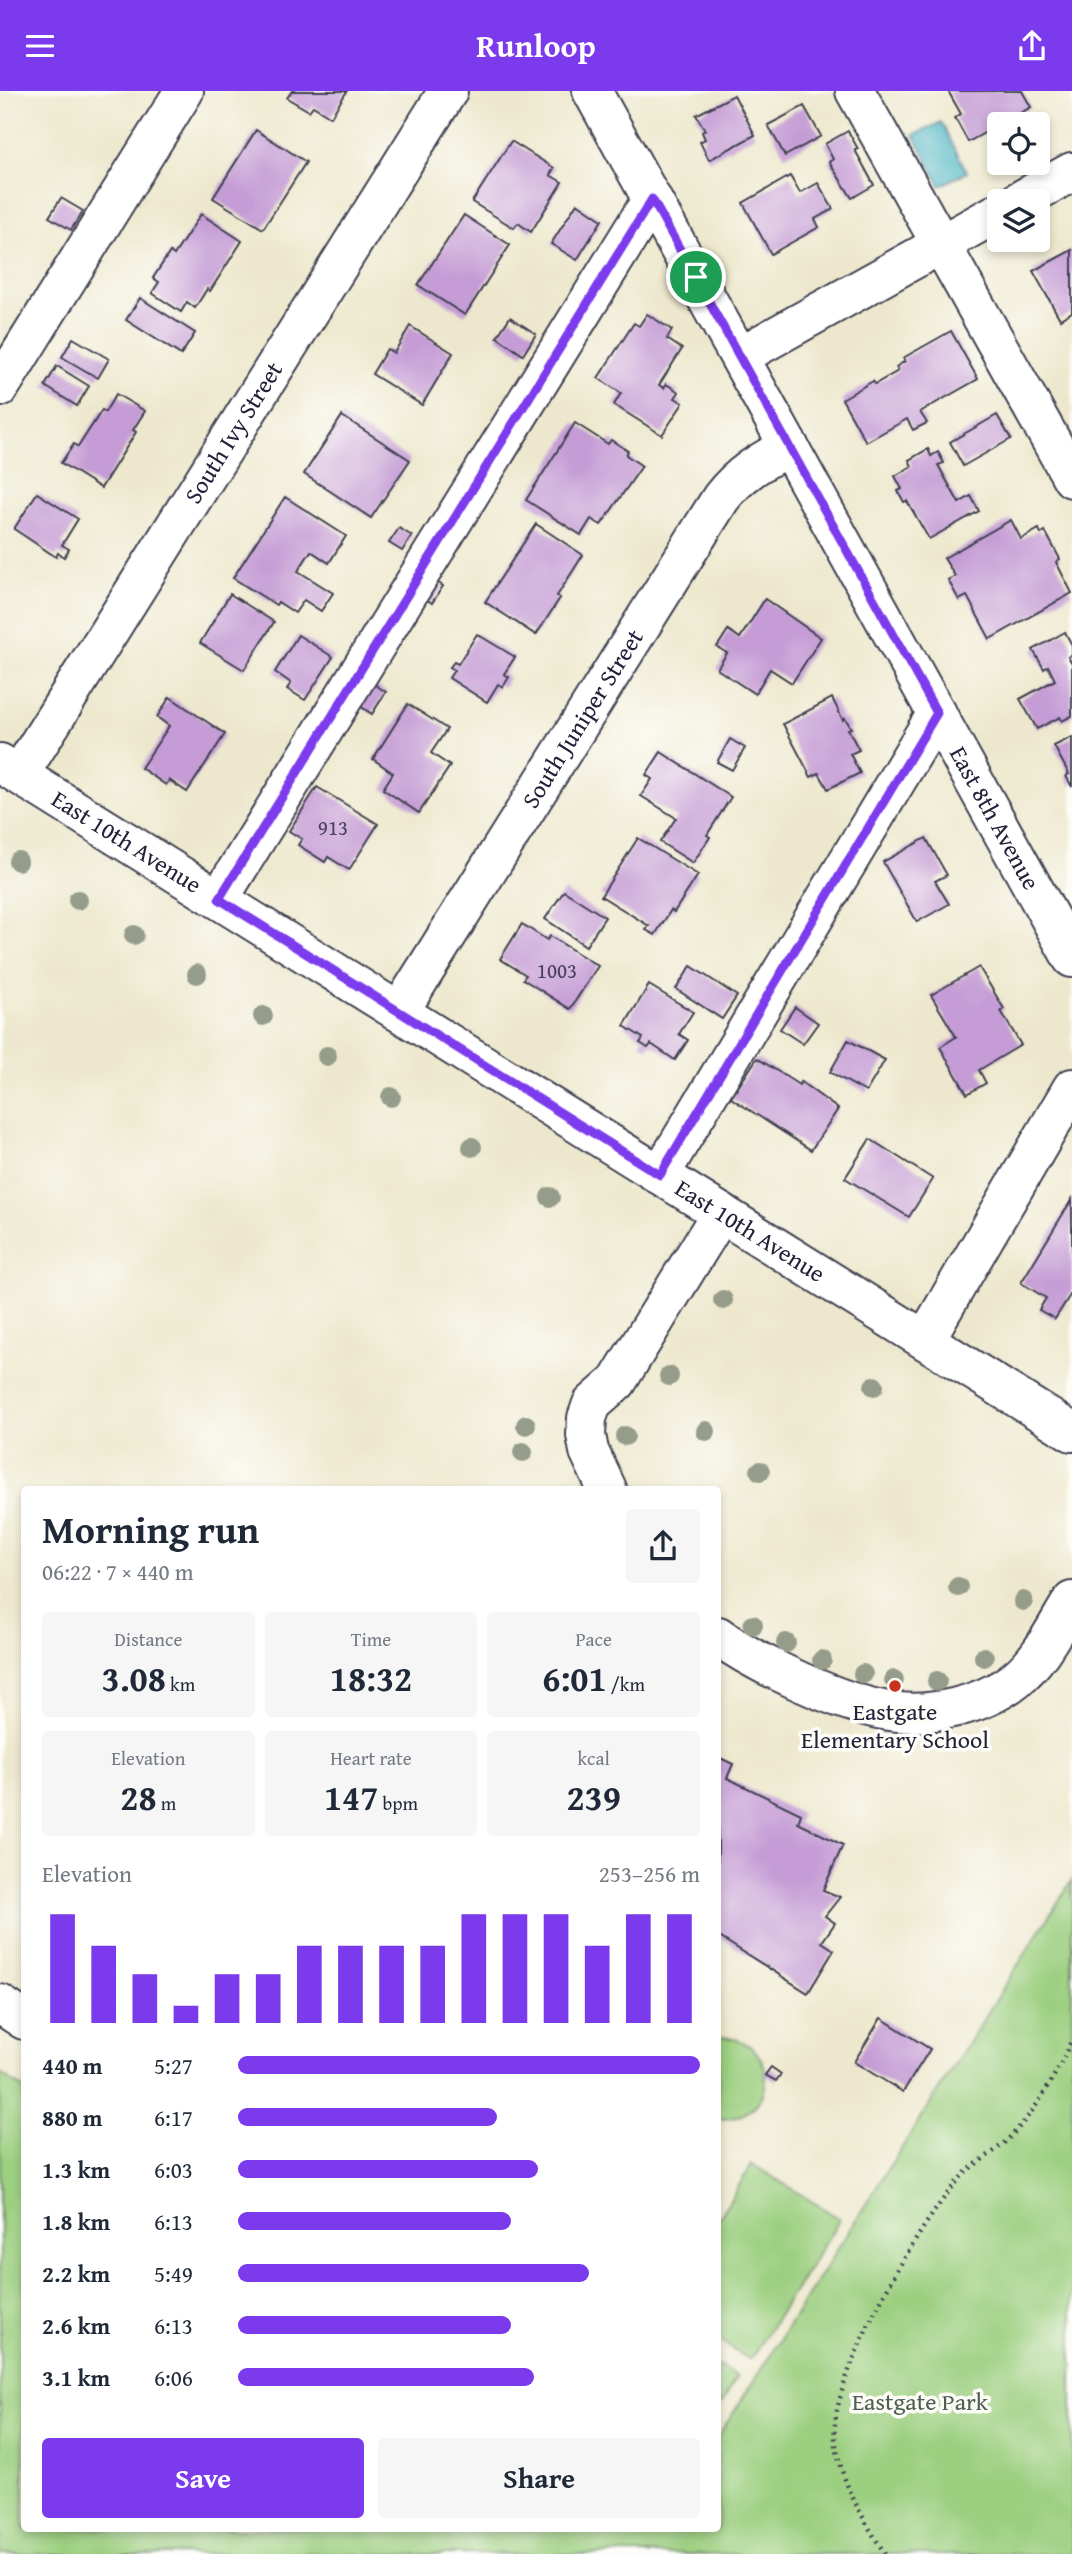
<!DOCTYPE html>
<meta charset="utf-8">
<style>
:root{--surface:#fff;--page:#f6f6f7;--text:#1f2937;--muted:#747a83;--accent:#7c3aed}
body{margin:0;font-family:"Gentium Book Plus",serif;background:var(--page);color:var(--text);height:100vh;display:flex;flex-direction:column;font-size:26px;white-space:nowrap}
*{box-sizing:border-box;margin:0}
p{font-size:23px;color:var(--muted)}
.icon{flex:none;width:38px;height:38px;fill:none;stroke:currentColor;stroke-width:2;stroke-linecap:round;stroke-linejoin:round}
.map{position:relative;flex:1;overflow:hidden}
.drawer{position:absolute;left:21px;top:1395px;width:700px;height:1046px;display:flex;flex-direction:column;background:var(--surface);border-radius:7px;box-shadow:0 4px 10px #0003}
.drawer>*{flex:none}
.tools{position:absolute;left:987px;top:21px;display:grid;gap:14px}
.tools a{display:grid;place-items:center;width:63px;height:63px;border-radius:7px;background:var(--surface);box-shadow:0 4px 10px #0003;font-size:35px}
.pin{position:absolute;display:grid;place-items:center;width:60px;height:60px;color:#fff;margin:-30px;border:4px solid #fff;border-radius:50%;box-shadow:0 2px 7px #0007}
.round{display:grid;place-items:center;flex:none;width:74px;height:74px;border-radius:7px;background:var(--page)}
.headline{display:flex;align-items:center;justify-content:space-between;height:119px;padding:0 21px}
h1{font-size:38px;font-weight:800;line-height:52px}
.figures{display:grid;grid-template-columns:repeat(3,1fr);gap:10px;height:119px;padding:7px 21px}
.figures div{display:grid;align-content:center;border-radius:7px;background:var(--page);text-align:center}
.figures b{font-size:35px;font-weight:800}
.figures small{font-size:19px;font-weight:400}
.figures p{font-size:19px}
.chart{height:196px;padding:14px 21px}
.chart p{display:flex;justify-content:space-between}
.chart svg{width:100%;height:126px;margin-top:7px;stroke:var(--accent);stroke-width:6}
.primary-button{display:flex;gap:14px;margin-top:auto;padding:14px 21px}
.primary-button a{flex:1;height:80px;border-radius:7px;background:var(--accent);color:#fff;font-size:28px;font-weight:800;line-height:80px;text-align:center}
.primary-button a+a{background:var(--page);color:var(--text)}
ul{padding:0 21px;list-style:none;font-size:23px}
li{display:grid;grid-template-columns:112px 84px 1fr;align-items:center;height:52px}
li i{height:18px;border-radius:9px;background:var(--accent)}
header{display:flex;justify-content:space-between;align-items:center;height:91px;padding:0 21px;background:var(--accent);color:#fff;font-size:32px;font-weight:800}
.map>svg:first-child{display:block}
.green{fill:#9ccf80;stroke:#5f785e;stroke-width:2}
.water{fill:#45b2c2;stroke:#346a7e;stroke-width:2}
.building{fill:#c59cd5}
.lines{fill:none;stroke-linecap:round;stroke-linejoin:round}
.minor-casing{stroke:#404051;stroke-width:42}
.path{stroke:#404051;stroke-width:4.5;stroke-dasharray:2 5;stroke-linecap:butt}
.minor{stroke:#fff;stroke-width:38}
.tree{fill:#959d8a}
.route-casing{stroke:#fff;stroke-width:14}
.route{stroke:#7c3aed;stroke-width:9}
.poi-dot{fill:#c8321e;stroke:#fdfcf7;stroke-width:2.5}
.labels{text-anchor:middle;stroke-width:7;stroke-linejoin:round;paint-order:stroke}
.number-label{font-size:21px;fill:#4b4062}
.street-label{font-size:24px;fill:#22223b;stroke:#fdfcf7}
.poi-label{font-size:24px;fill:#22223b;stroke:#fdfcf7}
.park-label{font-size:24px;fill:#4d5f53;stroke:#fdfcf7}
</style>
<header><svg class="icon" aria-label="menu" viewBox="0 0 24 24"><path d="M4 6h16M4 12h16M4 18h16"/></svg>Runloop<svg class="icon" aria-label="share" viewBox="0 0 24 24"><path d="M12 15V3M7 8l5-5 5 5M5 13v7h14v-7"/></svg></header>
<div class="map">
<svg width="1072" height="2463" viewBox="0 0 1072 2463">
<rect width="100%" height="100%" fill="#fdfcf7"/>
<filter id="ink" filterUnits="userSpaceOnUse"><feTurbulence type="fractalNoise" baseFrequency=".0143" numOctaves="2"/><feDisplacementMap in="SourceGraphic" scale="14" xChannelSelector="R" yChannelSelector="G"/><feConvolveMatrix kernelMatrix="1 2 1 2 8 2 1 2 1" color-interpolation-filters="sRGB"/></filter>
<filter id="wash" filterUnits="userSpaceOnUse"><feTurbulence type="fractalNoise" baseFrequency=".00686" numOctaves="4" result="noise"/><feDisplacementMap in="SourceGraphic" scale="28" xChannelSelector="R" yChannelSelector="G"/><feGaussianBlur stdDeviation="1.57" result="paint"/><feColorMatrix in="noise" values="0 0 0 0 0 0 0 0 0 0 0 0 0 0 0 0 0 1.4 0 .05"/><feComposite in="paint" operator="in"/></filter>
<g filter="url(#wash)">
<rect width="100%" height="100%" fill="#ede8cd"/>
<g class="green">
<polygon points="1072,1789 1072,2463 0,2463 0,1983 24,1998 24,2438 718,2438 718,2346"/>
<path d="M721,1946C783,1949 780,2030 718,2028V1947Z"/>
<polygon points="752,2073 840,2128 750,2269 718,2249 718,2129"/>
<polygon points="718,2274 737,2286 718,2318"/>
</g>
<polygon class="water" points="941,31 967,81 940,95 914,44"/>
<g id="blocks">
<g class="building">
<polygon points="292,0 347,0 331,26 313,15 309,20 287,7"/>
<polygon points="948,0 1022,0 1031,16 968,51 955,27 961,23"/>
<polygon points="734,4 755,44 709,69 700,51 705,48 702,41 705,39 696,24"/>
<polygon points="804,15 821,45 785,65 768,34"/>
<polygon points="256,39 306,71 263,138 213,107"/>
<polygon points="848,40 858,58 855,59 874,94 852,107 829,71 833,68 825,53"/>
<polygon points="511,50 554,77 550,84 562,91 531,141 518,132 514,137 472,111"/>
<polygon points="790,85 800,102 818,92 833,118 815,128 819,136 771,163 743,112"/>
<polygon points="61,107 83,120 71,139 49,126"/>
<polygon points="577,112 602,129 577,169 551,153"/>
<polygon points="201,123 242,150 210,200 207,198 195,217 187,211 181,221 152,202 159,191 153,187 170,161 174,164"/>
<polygon points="464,124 510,154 465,224 418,194"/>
<polygon points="1072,159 1072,221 1060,228 1033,180"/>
<polygon points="140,207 195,242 181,264 126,229"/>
<polygon points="647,223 672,239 667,248 682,258 659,294 664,297 666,293 679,301 675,307 683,312 662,344 614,314 621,302 598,287 634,232 639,235"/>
<polygon points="510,226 536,243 523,264 497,246"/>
<polygon points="410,235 453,262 422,314 372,283 387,258 394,262"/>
<polygon points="951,240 978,288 920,321 927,332 913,339 907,328 866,351 842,308 873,290 875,293 898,280 896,276 905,270 903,267"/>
<polygon points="73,247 109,268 98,287 62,266"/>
<polygon points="57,275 89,295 77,315 45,295"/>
<polygon points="116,303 145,320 133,339 136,341 101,397 61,372 74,353 78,356 102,319 105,321"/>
<polygon points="997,324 1011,348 963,375 950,351"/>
<polygon points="342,325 410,369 371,427 304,383"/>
<polygon points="575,332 608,353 611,349 628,360 626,364 642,375 601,434 591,428 581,444 526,409"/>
<polygon points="928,358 931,365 938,361 944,372 938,374 959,412 971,405 979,420 929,448 907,410 904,411 898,400 902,398 895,385 912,375 909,369"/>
<polygon points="37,402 78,428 62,454 69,458 64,466 58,462 56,466 14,438"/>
<polygon points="285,406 346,445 329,472 311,460 298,480 333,502 321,520 304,509 295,522 278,511 276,514 233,487"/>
<polygon points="1011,429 1021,448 1039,438 1041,443 1045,440 1060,468 1056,471 1072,502 990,548 967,505 959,509 948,489 955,485 944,467"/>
<polygon points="536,433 583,464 557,505 560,507 536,544 485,511"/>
<polygon points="399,437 412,445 402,460 389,452"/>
<polygon points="427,485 443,495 432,512 416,501"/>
<polygon points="230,503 274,531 244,579 200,552"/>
<polygon points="765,508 821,547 792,592 770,578 755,603 717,578 727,562 717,556 728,539 740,547"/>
<polygon points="1065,541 1072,554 1072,563 1068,566 1072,572 1072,625 1062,630 1060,626 1037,638 1020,608 1055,589 1048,575 1044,578 1033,559"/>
<polygon points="477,543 515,566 504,583 509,586 503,596 498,593 487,611 449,587 454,579 450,576 454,571 458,573"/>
<polygon points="298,544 333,566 305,609 287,598 291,592 275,581"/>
<polygon points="368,589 386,601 372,623 354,611"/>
<polygon points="170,606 225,643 187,701 169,689 166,694 141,677 169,635 157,626"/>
<polygon points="832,607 843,629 845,627 851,637 848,638 859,659 850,663 860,682 828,698 819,682 811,686 783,633"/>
<polygon points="408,613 447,638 431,662 450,675 419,722 383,698 393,682 373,668"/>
<polygon points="1072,646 1072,696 1066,685 1069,683 1054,655"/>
<polygon points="730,648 745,657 732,679 717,671"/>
<polygon points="661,661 731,706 707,744 710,746 693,772 660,751 676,727 641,705 652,688 646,684"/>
<polygon points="317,696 378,733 349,779 328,766 325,771 298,754 302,748 289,740"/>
<polygon points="638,747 698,784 674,821 671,819 655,844 646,839 649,835 601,805"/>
<polygon points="926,747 947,784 935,790 949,813 917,831 883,771"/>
<polygon points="564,800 605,826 586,855 545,828"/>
<polygon points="522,833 547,849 550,845 598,875 570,918 523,888 526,884 500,868"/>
<polygon points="691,875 737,905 722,928 676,898"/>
<polygon points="979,876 1004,918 1001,920 1021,954 979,979 986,992 967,1003 940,956 956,946 931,904"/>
<polygon points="649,894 693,921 679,943 688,949 675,969 651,953 648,957 640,952 643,947 624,935"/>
<polygon points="795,916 818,932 803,953 780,938"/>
<polygon points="848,949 885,969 866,1001 830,981"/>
<polygon points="757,967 799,994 801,991 838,1018 811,1059 731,1007"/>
<polygon points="870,1048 933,1088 909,1126 845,1087"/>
<polygon points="1072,1108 1072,1201 1055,1228 1039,1219 1046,1207 1021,1192"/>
<polygon points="718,1666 733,1673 727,1687 801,1723 798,1732 843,1754 823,1799 840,1806 825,1825 835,1832 822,1851 834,1859 808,1902 718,1845"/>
<polygon points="881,1927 930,1958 903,2001 854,1971"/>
<polygon points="771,1976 781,1983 776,1990 765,1984"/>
</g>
</g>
</g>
<g filter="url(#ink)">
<use href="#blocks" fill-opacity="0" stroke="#404051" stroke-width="2"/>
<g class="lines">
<defs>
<g id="minor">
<path id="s1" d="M592,0L1072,867"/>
<polyline points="855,0 1072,387"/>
<polyline points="1019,110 1072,81"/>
<polyline points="740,265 999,121"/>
<polyline points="0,296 184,0"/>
<path id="s2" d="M0,672L1072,1341"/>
<path id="s3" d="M19,684L448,0"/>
<polyline points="219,808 652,108"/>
<path id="s4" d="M399,921L721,407C740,382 762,370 789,355"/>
<polyline points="660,1084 937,622"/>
<polyline points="925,1249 1072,997"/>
<polyline points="607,1398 589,1360 586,1344 587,1327 592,1313 617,1291 721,1122"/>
<path d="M718,1545C756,1573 841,1613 889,1620C930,1626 983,1615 1016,1588C1041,1568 1055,1537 1072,1510"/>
<polyline points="0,1913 24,1929"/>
</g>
</defs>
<use href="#minor" class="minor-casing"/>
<path class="path" d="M885,2463C862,2426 840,2391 835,2347C828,2288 922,2126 964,2083C976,2071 993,2063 1006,2050C1036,2021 1055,1986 1072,1948"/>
<use href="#minor" class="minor"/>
</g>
<g class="tree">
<circle cx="18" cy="770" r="10"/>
<circle cx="78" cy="809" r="10"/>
<circle cx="134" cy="844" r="10"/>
<circle cx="197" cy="883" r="10"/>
<circle cx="263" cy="925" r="10"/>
<circle cx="327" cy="965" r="10"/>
<circle cx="391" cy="1006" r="10"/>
<circle cx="472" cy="1056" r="10"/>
<circle cx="550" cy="1106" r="10"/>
<circle cx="723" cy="1209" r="10"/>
<circle cx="669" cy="1285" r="10"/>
<circle cx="874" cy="1295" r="10"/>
<circle cx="526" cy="1334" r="10"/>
<circle cx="706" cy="1340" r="10"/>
<circle cx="625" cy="1345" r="10"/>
<circle cx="523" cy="1361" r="10"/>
<circle cx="760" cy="1380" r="10"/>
<circle cx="958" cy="1496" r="10"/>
<circle cx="1023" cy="1510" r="10"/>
<circle cx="753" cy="1534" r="10"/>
<circle cx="786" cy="1552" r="10"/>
<circle cx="984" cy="1566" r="10"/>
<circle cx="822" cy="1569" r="10"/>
<circle cx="863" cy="1583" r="10"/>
<circle cx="894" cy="1589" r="10"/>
<circle cx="937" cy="1590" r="10"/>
</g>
</g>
<g class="lines" filter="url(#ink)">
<defs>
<polygon id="route" points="652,108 937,622 660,1084 219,808"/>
</defs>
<use href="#route" class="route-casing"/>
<use href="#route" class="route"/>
</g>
<circle class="poi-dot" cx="895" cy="1595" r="7"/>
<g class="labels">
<g class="number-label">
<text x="333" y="744">913</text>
<text x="557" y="887">1003</text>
</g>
<g class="street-label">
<text dy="8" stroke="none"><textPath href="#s3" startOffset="404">South Ivy Street</textPath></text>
<text dy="8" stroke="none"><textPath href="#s4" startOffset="346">South Juniper Street</textPath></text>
<text dy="8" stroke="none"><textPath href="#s1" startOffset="831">East 8th Avenue</textPath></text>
<text dy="8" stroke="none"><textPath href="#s2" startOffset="149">East 10th Avenue</textPath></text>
<text dy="8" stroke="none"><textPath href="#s2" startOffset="884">East 10th Avenue</textPath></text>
</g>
<g class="poi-label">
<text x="895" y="1629">Eastgate<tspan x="895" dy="28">Elementary School</tspan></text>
</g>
<g class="park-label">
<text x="920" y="2319">Eastgate Park</text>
</g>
</g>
</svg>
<div class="tools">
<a><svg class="icon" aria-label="locate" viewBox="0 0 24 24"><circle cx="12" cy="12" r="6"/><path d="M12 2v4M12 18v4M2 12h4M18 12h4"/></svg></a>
<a><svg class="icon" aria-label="layers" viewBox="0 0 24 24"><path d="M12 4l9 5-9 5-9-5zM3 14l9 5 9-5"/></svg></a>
</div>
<div class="pin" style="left:696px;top:186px;background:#1e9e55"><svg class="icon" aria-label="arrive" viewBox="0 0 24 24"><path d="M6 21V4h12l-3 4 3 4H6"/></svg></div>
<section class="drawer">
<div class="headline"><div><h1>Morning run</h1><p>06:22 · 7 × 440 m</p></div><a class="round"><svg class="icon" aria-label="share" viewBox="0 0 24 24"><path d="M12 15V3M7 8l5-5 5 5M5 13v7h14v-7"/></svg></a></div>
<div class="figures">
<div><p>Distance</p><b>3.08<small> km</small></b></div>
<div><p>Time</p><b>18:32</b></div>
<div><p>Pace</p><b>6:01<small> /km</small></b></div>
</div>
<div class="figures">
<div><p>Elevation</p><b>28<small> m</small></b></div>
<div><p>Heart rate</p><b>147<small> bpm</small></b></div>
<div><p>kcal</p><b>239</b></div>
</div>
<div class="chart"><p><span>Elevation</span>253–256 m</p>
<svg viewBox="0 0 160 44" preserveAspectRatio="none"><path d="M5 44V6M15 44V17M25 44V27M35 44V38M45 44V27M55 44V27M65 44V17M75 44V17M85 44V17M95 44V17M105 44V6M115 44V6M125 44V6M135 44V17M145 44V6M155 44V6"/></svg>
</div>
<ul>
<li><b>440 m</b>5:27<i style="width:100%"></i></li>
<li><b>880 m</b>6:17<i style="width:56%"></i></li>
<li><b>1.3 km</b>6:03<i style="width:65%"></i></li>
<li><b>1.8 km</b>6:13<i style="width:59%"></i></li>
<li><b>2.2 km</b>5:49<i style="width:76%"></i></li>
<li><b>2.6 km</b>6:13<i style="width:59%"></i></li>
<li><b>3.1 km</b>6:06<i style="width:64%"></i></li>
</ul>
<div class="primary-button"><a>Save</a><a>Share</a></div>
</section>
</div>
